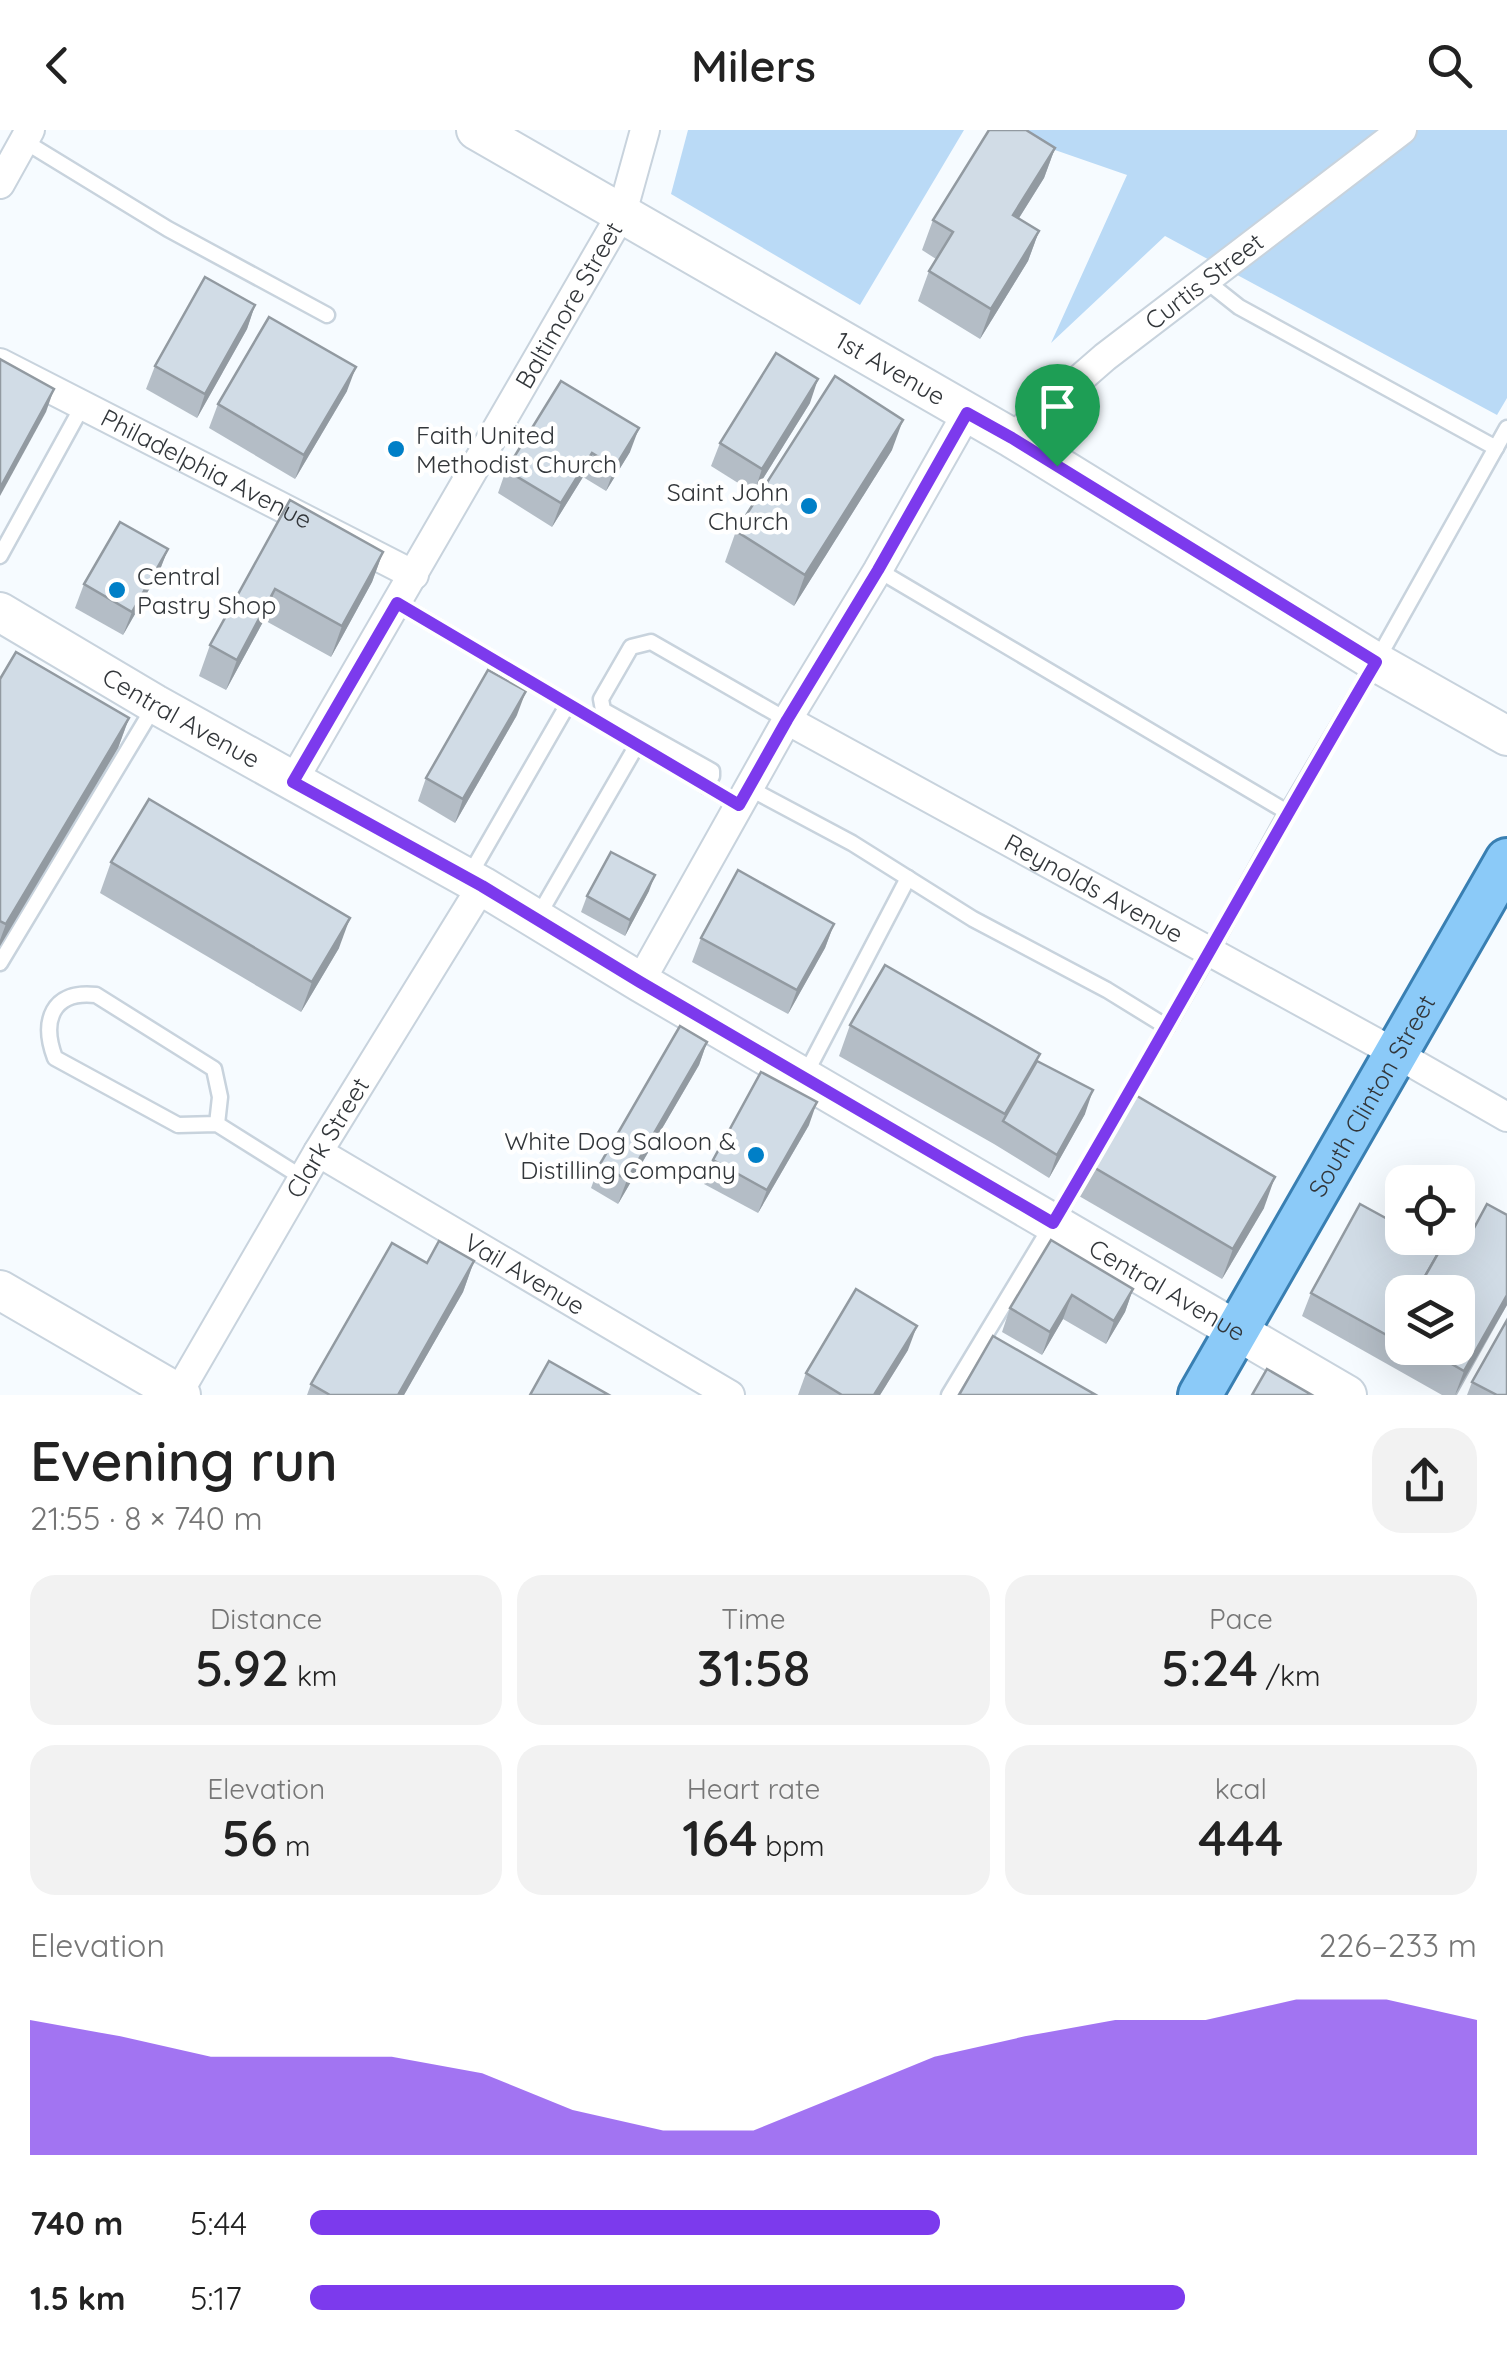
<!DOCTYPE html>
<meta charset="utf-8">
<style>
:root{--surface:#fff;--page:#f2f2f2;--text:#222;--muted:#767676;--accent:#7c3aed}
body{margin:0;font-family:Quicksand,sans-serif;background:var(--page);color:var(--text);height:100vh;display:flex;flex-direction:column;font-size:38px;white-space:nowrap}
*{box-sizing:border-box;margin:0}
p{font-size:32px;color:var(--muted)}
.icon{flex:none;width:55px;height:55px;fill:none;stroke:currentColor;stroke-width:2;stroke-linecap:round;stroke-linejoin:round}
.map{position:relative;height:1265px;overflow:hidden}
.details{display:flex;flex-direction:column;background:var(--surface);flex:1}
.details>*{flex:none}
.buttons{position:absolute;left:1385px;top:1035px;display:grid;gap:20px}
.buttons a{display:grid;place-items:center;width:90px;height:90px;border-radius:20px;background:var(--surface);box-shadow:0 10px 40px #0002;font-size:50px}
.pin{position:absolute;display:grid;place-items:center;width:85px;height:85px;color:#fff;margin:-102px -42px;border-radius:50% 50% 50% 0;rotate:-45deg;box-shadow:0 0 10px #0007}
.pin .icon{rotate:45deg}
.round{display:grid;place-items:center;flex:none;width:105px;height:105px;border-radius:30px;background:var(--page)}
.headline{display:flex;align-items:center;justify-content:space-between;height:170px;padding:0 30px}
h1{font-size:55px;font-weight:600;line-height:75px}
.stats{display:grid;grid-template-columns:repeat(3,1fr);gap:15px;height:170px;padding:10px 30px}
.stats div{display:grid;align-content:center;border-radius:25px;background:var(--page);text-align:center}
.stats b{font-size:50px;font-weight:600}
.stats small{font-size:28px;font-weight:400}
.stats p{font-size:28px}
.chart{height:280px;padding:20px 30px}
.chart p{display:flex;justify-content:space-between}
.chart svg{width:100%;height:180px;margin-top:10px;fill:var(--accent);opacity:.7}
ul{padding:0 30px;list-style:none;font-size:32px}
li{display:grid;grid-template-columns:160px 120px 1fr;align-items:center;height:75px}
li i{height:25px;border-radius:12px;background:var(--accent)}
header{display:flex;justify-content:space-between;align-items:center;height:130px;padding:0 30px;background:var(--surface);font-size:45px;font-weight:600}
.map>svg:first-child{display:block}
.green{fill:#badaf6}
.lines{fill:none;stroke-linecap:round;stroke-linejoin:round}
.lane-casing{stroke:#c8d3dd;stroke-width:19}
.street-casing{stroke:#c8d3dd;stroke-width:32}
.secondary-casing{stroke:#c8d3dd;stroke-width:42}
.primary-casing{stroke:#397fb2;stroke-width:48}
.lane{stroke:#fff;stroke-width:14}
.street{stroke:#fff;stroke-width:28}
.secondary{stroke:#fff;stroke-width:38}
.primary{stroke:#8bcaf8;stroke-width:42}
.wall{fill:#b4bdc6;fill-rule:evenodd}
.shaded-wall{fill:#929aa1}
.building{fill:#d1dce6;stroke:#929aa1;stroke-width:2.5}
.route-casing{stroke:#fff;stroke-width:20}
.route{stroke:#7c3aed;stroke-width:12}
.poi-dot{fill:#007fc7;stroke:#fff;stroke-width:4}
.labels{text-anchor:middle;stroke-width:9;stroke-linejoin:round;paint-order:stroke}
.street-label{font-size:25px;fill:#32363a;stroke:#fff}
.poi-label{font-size:25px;fill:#32363a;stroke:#fff;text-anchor:start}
</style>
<header><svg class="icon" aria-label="back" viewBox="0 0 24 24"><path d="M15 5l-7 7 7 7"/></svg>Milers<svg class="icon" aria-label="search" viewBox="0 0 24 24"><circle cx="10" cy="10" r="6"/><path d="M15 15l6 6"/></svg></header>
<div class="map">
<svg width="1507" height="1265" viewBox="0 0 1507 1265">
<rect width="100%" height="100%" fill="#f6fbff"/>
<g class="green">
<polygon points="688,0 964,0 860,175 671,64"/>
<polygon points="997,0 1507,0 1507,268 1497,285 1165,106 1051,213 1127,45"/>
</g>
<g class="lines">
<defs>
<g id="lane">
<polyline points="24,11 168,99 327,185"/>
<polyline points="1205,150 1239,177 1496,318"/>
<polyline points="0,426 83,275"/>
<polyline points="878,440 1287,682"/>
<polyline points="397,473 739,675"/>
<polyline points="706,656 712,646 712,641 603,580 601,569 631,517 651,512 787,590"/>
<polyline points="749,658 852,713 973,789 1107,860 1167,897"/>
<polyline points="468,748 568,574"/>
<polyline points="537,788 641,608"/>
<polyline points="0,833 155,575"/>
<polyline points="804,947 908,748"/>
<path d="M217,994L220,967L214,939L96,865C52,860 41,891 55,928L178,995L217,994L303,1048"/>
<polyline points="949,1265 1068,1068 1210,822 1287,682 1376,532 1507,298"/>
</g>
<g id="street">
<polyline points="0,54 30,0"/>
<path id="s1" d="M0,233L414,445"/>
<path id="s2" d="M1012,308L1105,227L1402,0"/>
<path id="s3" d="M787,590L1395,923L1507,987"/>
<path id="s4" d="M293,651L622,83L645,0"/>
<polyline points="640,852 787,590 878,440 967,283"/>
<path id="s5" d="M318,1022L730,1265"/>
<path id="s6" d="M177,1265L318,1022L482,756"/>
</g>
<g id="secondary">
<path id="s7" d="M476,0L1012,308L1376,532L1507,606"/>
<path id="s8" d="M0,482L155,574L482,756L640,852L1347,1265"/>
<polyline points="0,1160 181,1265"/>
</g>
<g id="primary">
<path id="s9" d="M1200,1265L1507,730"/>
</g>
</defs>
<use href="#lane" class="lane-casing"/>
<use href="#street" class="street-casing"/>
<use href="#secondary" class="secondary-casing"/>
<use href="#primary" class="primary-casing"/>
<use href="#lane" class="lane"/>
<use href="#street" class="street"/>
<use href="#secondary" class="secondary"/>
<use href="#primary" class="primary"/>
</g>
<g class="wall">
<polygon points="1055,18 1044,48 1019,88 1039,101 1028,131 980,209 918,171 929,141 936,129 922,120 933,90"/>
<polygon points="255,175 247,199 197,288 146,259 155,236"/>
<polygon points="561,251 630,322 606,361 583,347 552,397 498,363 506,340"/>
<polygon points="347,261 295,349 209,298 218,274"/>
<polygon points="810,273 754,363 711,336 720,313"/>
<polygon points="892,320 794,476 725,432 736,401"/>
<polygon points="290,370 383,422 372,452 331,527 264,490 226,560 199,546 210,515"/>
<polygon points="168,419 159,442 123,505 75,478 84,454"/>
<polygon points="0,549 129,588 118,618 0,816"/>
<polygon points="517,585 455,693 418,671 426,648"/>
<polygon points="111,732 339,818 301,882 100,763"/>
<polygon points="649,761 625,806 581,782 587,766"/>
<polygon points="834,794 825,818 788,884 692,832 701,808"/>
<polygon points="850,895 1040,924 1037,931 1085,984 1049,1048 994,1014 839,926"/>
<polygon points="707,912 699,935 618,1074 591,1058 600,1034"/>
<polygon points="809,995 758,1083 704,1054 713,1030"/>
<polygon points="1090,1035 1264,1078 1222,1149 1079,1066"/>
<path d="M1360,1074L1402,1097V1108H1421L1441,1118L1447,1108H1458V1089L1474,1098L1487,1074L1507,1085V1175L1457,1265H1442L1302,1186L1311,1163ZM1402,1162H1458V1218H1402Z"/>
<polygon points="1051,1110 1133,1159 1125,1182 1106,1214 1063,1189 1042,1225 1002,1202 1010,1178"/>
<polygon points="474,1131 463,1162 404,1265 307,1265 311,1254"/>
<polygon points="908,1220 880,1265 798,1265 806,1243"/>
<polygon points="1472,1252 1507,1265 1467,1265"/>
</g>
<g class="shaded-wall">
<polygon points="1055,18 1044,48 1002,115 1013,85"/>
<polygon points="1039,101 1028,131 980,209 991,179"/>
<polygon points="255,175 247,199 197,288 205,264"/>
<polygon points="356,237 347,261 295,349 304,325"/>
<polygon points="818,249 810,273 754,363 762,339"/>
<polygon points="54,259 46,282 0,366 0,358"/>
<polygon points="903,290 892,320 794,476 805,445"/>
<polygon points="639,298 630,322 606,361 615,337"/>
<polygon points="592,323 583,347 552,397 561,373"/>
<polygon points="168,419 159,442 123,505 132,482"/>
<polygon points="383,422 372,452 331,527 342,496"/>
<polygon points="275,459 264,490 226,560 237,530"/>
<polygon points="526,561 517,585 455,693 463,669"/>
<polygon points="129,588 118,618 0,816 0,810 6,794"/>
<polygon points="655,745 649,761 625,806 630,790"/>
<polygon points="350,788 339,818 301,882 312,852"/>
<polygon points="834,794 825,818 788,884 797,860"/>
<polygon points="707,912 699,935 618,1074 627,1050"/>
<polygon points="1093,960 1085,984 1049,1048 1057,1025"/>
<polygon points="817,972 809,995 758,1083 767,1060"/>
<polygon points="1275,1047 1264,1078 1222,1149 1233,1119"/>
<polygon points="474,1131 463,1162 404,1265 398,1265"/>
<polygon points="1133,1159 1125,1182 1106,1214 1114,1191"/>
<polygon points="1072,1165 1063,1189 1042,1225 1050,1202"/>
<polygon points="1507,1165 1507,1175 1455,1265 1464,1241"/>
<polygon points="917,1196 908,1220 880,1265 874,1265"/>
</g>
<g class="building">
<polygon points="989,0 1026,0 1055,18 1013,85 1039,101 991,179 929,141 953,102 933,90"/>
<polygon points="205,147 255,175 205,264 155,236"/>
<polygon points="269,187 356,237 304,325 218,274"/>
<polygon points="776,223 818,249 762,339 720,313"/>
<polygon points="0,229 54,259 0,358"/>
<polygon points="835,246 903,290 805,445 736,401"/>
<polygon points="561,251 639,298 615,337 592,323 561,373 506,340"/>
<polygon points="290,370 383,422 342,496 275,459 237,530 210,515"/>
<polygon points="120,392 168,419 132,482 84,454"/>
<polygon points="16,522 129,588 6,794 0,791 0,549"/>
<polygon points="488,540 526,561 463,669 426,648"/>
<polygon points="149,669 350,788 312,852 111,732"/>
<polygon points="611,722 655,745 630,790 587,766"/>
<polygon points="738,740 834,794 797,860 701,808"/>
<polygon points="885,835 1040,924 1005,984 850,895"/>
<polygon points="680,896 707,912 627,1050 600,1034"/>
<polygon points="1037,931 1093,960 1057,1025 1003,991"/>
<polygon points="761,942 817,972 767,1060 713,1030"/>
<polygon points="1132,963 1275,1047 1233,1119 1090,1035"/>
<polygon points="1360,1074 1402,1097 1402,1108 1421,1108 1441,1118 1416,1162 1402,1162 1402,1186 1392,1208 1311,1163"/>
<polygon points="1487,1074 1507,1085 1507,1165 1464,1241 1424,1218 1458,1218 1458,1162 1416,1162 1447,1108 1458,1108 1458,1089 1474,1098"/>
<polygon points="1051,1110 1133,1159 1114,1191 1072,1165 1050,1202 1010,1178"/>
<polygon points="439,1111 474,1131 398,1265 330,1265 311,1254 392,1113 427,1133"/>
<polygon points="856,1159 917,1196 874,1265 842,1265 806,1243"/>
<polygon points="1402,1186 1402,1206 1394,1201"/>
<polygon points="1507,1190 1507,1265 1497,1265 1472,1252"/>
<polygon points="993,1206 1096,1265 959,1265"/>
<polygon points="549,1231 609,1265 530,1265"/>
<polygon points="1267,1239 1312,1265 1252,1265"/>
</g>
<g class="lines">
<defs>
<path id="route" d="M967,283L1012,308L1376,532C1266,718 1163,907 1053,1093L640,852L482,756L293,652L397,473L739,675L787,590L878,440Z"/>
</defs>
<use href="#route" class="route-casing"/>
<use href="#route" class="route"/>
</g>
<g class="poi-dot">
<circle cx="396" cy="319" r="10"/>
<circle cx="809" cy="376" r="10"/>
<circle cx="117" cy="460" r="10"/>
<circle cx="756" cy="1025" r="10"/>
</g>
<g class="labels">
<g class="street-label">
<text dy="9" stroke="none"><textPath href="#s2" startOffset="248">Curtis Street</textPath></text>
<text dy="9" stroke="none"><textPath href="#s4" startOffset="550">Baltimore Street</textPath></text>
<text dy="9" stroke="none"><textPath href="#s7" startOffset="478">1st Avenue</textPath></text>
<text dy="9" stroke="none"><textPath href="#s1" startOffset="232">Philadelphia Avenue</textPath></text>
<text dy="9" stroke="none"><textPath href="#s8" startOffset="210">Central Avenue</textPath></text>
<text dy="9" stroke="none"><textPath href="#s3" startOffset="350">Reynolds Avenue</textPath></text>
<text dy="9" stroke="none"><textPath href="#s9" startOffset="345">South Clinton Street</textPath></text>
<text dy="9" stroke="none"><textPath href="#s6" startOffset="298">Clark Street</textPath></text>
<text dy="9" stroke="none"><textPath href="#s5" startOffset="240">Vail Avenue</textPath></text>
<text dy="9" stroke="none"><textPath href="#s8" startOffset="1350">Central Avenue</textPath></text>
</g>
<g class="poi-label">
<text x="416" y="314">Faith United<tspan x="416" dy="29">Methodist Church</tspan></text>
<text x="789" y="371" text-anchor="end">Saint John<tspan x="789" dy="29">Church</tspan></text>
<text x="137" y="455">Central<tspan x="137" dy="29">Pastry Shop</tspan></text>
<text x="736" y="1020" text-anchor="end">White Dog Saloon &amp;<tspan x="736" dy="29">Distilling Company</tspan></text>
</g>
</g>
</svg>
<div class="buttons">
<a><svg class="icon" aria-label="locate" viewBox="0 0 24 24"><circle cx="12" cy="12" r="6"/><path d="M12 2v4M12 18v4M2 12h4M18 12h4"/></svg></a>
<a><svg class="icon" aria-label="layers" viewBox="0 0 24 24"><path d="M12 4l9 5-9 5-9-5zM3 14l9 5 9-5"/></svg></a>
</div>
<div class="pin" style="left:1057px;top:336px;background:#1e9e55"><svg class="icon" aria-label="arrive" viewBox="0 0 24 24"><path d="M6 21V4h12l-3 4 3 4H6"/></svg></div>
</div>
<section class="details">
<div class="headline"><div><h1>Evening run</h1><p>21:55 · 8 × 740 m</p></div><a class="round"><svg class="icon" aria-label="share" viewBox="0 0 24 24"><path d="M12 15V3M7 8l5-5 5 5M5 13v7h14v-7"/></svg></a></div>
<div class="stats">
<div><p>Distance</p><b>5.92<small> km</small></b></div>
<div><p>Time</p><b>31:58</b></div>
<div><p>Pace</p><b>5:24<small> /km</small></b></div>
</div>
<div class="stats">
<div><p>Elevation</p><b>56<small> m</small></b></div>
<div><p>Heart rate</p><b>164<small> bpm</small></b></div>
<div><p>kcal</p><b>444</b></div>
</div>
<div class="chart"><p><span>Elevation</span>226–233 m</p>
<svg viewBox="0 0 160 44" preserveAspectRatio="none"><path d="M0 44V11L10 15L20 20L30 20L40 20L50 24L60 33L70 38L80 38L90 29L100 20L110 15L120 11L130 11L140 6L150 6L160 11V44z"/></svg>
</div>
<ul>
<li><b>740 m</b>5:44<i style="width:54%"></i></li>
<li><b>1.5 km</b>5:17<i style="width:75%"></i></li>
</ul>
</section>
